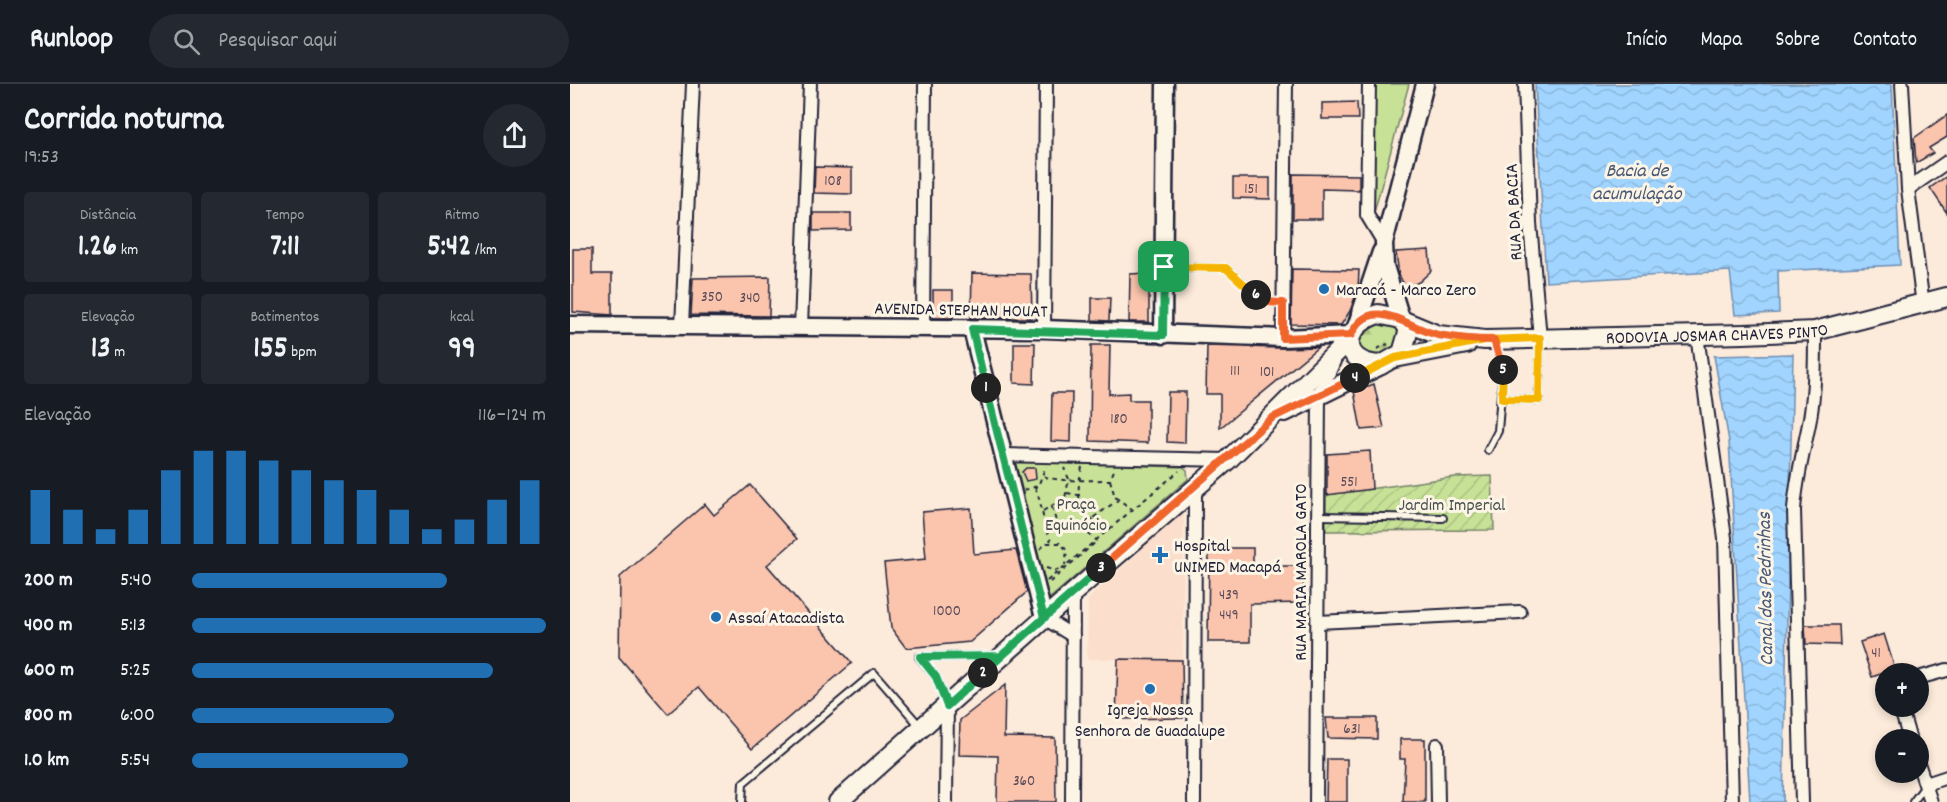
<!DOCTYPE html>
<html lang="pt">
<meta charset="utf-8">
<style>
:root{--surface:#171b24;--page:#242831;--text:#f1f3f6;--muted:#9ea1a6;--line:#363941;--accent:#1f6fb2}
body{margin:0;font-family:Dekko,sans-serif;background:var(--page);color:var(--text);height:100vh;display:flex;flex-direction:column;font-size:22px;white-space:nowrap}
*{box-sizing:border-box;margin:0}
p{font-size:20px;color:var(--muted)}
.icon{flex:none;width:33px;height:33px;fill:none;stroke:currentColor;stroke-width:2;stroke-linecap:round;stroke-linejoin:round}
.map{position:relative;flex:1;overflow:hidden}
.details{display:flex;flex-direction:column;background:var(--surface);width:570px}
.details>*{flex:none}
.controls{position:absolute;left:1305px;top:579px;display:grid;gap:12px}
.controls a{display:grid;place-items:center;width:54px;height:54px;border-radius:50%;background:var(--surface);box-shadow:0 3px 9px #0003;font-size:30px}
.pin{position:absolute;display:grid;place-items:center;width:51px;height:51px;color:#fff;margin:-26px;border-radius:12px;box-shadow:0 3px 9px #0006}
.km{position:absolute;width:30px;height:30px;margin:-15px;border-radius:50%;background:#222;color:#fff;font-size:16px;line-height:30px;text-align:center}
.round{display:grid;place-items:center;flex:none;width:63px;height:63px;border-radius:32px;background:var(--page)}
.summary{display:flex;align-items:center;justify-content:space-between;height:102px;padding:0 24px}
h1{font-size:33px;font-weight:700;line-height:45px}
.stats{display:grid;grid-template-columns:repeat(3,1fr);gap:9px;height:102px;padding:6px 24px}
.stats div{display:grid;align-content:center;border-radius:6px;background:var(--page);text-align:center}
.stats b{font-size:30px;font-weight:700}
.stats small{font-size:16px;font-weight:400}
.stats p{font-size:16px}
.chart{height:168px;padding:12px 24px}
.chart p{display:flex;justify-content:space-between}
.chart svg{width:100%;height:108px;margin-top:6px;stroke:var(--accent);stroke-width:6}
ul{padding:0 24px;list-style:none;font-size:20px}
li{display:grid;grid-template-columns:96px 72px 1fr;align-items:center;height:45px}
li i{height:15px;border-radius:8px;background:var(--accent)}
header{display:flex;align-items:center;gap:36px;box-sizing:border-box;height:84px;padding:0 30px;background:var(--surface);border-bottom:2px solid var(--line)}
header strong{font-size:28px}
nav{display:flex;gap:33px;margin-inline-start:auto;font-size:21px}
.search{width:420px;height:54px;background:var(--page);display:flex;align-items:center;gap:15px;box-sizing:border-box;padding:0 21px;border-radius:33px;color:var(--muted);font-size:22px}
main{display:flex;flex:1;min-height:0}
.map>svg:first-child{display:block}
.built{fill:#fbdfcc}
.green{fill:#c7e197;stroke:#748269;stroke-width:1.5}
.forest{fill:url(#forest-firs);stroke:#748269;stroke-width:1.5}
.garden{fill:url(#garden-furrows);stroke:#748269;stroke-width:1.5}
.water{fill:url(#water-waves);stroke:#6e8db1;stroke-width:1.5}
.building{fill:#fac4ad;stroke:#22223b;stroke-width:1.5}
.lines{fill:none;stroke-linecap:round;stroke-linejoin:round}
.lane-casing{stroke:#22223b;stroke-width:10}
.street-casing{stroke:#22223b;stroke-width:16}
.secondary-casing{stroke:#22223b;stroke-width:21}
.primary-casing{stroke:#22223b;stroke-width:22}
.path{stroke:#22223b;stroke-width:2;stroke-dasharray:4.5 4.5;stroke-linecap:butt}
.lane{stroke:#fcf5e5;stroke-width:6}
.street{stroke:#fcf5e5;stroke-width:12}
.secondary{stroke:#fcf5e5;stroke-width:16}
.primary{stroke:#fcf5e5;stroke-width:18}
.split-1-casing{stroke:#fff;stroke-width:12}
.split-2-casing{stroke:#fff;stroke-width:12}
.split-3-casing{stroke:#fff;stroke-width:12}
.split-4-casing{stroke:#fff;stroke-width:12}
.split-5-casing{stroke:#fff;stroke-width:12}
.split-6-casing{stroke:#fff;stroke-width:12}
.split-7-casing{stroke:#fff;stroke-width:12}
.split-1{stroke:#22a559;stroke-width:8}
.split-2{stroke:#22a559;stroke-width:8}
.split-3{stroke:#22a559;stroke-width:8}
.split-4{stroke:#f0652b;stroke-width:8}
.split-5{stroke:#f5b400;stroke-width:8}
.split-6{stroke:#f0652b;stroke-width:8}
.split-7{stroke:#f5b400;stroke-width:8}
.poi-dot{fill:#1f6fb2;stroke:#fcf5e5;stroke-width:2}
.labels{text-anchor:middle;stroke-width:6;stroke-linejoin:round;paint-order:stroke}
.number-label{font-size:15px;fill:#584a58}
.street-label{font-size:18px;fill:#22223b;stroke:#fcf5e5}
.poi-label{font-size:18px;fill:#22223b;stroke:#fcf5e5;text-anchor:start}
.park-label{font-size:18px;fill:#4b5252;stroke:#fcf5e5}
.water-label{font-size:20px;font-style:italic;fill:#485876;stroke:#fcf5e5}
</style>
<header>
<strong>Runloop</strong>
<div class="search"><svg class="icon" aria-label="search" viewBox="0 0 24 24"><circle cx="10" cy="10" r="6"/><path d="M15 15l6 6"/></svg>Pesquisar aqui</div>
<nav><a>Início</a><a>Mapa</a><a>Sobre</a><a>Contato</a></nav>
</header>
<main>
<section class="details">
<div class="summary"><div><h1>Corrida noturna</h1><p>19:53</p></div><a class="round"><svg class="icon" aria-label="share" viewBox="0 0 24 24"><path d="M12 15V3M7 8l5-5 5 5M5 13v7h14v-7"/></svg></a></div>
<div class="stats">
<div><p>Distância</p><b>1.26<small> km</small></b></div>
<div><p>Tempo</p><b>7:11</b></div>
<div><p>Ritmo</p><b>5:42<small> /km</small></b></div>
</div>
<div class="stats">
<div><p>Elevação</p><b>13<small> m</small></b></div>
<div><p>Batimentos</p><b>155<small> bpm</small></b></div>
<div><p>kcal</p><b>99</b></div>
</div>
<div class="chart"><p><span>Elevação</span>116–124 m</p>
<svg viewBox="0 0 160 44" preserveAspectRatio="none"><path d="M5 44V22M15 44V30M25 44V38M35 44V30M45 44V14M55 44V6M65 44V6M75 44V10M85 44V14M95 44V18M105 44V22M115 44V30M125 44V38M135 44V34M145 44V26M155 44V18"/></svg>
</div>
<ul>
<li><b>200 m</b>5:40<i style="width:72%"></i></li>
<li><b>400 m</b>5:13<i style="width:100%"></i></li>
<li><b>600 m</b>5:25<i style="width:85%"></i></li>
<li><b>800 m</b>6:00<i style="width:57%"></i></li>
<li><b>1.0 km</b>5:54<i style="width:61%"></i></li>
</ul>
</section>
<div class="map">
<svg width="1377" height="718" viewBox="0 0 1377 718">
<defs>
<pattern id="forest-firs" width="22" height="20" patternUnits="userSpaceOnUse" patternTransform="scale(1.5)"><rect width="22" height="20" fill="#c7e197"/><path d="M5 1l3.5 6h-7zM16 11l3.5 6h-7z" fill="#abc183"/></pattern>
<pattern id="garden-furrows" width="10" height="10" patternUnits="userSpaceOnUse" patternTransform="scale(1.5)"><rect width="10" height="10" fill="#c7e197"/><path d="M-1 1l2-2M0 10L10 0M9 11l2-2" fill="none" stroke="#abc183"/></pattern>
<pattern id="water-waves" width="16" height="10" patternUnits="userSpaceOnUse" patternTransform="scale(1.5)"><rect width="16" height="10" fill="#a1d5ff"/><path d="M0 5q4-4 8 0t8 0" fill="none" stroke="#8ab7db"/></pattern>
</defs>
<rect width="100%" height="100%" fill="#fcebda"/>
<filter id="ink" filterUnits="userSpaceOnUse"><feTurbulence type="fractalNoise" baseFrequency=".0167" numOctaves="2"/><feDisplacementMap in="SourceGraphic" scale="12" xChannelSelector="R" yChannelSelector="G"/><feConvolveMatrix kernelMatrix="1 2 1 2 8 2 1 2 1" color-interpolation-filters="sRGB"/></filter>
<g filter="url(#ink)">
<polygon class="built" points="614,426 613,576 517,575 518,515"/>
<g class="green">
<polygon points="805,0 839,0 802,136"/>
<polygon points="449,378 613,383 617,386 618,395 479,515 475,514 444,383 444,380"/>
</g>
<path class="forest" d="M807,239L829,242L830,258C817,269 807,274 790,269L787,256L793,247Z"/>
<polygon class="garden" points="922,392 924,446 756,447 756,411 885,393"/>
<g class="water">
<polygon points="965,0 1322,0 1330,181 1208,187 1209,229 1165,231 1160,187 976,198"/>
<polygon points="1223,270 1213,718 1180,718 1159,357 1144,272"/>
</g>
<g class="building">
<polygon points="787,18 788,35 752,35 752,19"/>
<polygon points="1377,31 1377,53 1359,64 1363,69 1346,79 1344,54"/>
<polygon points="245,83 282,84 282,110 244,109"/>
<polygon points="723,90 789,91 789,106 752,105 752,135 723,135"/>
<polygon points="1377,92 1377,129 1360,104"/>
<polygon points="663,94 700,94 700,115 663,114"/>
<polygon points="243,129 281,129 281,146 243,147"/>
<polygon points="3,165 22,165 22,190 42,190 42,231 3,228"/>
<polygon points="859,166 861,187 849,198 836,204 829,191 826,168"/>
<polygon points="722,185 789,186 788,205 780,227 771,241 721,240"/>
<polygon points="402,189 461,190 462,234 401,234"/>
<polygon points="579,189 579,238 559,238 560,190"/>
<polygon points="200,193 199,232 121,231 123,194"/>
<rect x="363" y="206" width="20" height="28"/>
<polygon points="522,214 540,214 539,237 522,236"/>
<polygon points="444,259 465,259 464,300 444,299"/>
<polygon points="521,261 540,261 539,310 559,309 559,316 578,316 578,359 520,357"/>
<polygon points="637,262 713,264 748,263 650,344 650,310 636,310"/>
<polygon points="804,300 814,344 791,346 784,307"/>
<polygon points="598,308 616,308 615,359 597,358"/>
<polygon points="482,309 502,309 501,358 481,357"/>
<polygon points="800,367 802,405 757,411 757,370"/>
<polygon points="456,384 465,384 466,395 456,397 452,388"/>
<polygon points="180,401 227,455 197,481 282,579 182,665 129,603 98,630 49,573 50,493 135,420 144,431"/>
<polygon points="401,424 404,470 446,466 457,508 400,558 336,564 321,544 314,479 356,475 352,428"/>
<polygon points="639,464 683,464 683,482 734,482 733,519 680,520 680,558 638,558"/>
<polygon points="1235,541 1269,541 1270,561 1236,560"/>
<polygon points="1314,550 1325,585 1302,593 1290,558"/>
<polygon points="548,575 612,576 613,634 546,635"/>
<polygon points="435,601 434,653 485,654 486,718 427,718 428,672 389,671 390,636"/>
<polygon points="756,634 807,634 807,655 758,654"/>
<polygon points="830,655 855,655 855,718 833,718 835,675 830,675"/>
<polygon points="757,675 777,675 777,718 756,718"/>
</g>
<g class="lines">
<defs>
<g id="lane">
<polyline points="594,183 656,184 695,218 713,219"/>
<polyline points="932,315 969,316 970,258"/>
<polyline points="918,366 928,347 933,285 924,257"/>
<polyline points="749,432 873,434"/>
<polyline points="349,573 425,572"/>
<polyline points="349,573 366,593 376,619"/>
<polyline points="172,718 173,699 304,589 349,641"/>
<polyline points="1343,718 1355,702"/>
</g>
<g id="street">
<polyline points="799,0 797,131 814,159"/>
<polyline points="955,0 960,139 970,254"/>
<polyline points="1332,0 1338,105 1353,221"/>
<polyline points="1338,105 1377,78"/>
<polyline points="112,242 123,0"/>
<polyline points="231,243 240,0"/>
<polyline points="353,244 355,0"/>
<polyline points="474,245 476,0"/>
<polyline points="1127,251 1155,454 1162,718"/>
<polyline points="713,254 716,0"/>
<polyline points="433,371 658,376"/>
<polyline points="474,534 503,552"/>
<polyline points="748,538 950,528"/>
<polyline points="1348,594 1377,586"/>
<polyline points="1330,622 1340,656"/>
<polyline points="867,661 868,718"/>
<polyline points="1348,679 1361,718"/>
<polyline points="1356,700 1377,693"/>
<polyline points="376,718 377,622"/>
<polyline points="502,718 503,509"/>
<polyline points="624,718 625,405"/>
<polyline points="746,718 749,311 764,277"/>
<path d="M1232,718L1224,426C1226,395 1234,366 1240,335C1245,305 1245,276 1245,247"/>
</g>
<g id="secondary">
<polyline points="831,235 815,182 814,159 855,0"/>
<polyline points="0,241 474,245 713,254 781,251"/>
<polyline points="786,243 811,168"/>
<polyline points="402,245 474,534"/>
<polyline points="593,251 595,0"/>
</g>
<g id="primary">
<path d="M808,230L831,235L839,245L832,269L811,281C768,279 772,242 808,230Z"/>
<path id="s1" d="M834,237L868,251L915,256L1174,250L1245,247L1377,213"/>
<polyline points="825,274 897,260"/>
<polyline points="715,328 811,281"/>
<polyline points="268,718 503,509 658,376 779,256"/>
</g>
</defs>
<use href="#lane" class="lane-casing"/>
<use href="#street" class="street-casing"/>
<use href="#secondary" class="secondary-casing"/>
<use href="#primary" class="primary-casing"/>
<g class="path">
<polyline points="807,265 818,260"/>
<path d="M512,383C504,418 510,425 535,447"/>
<path d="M474,392C483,398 525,396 540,396L545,384"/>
<polyline points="540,396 545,413 562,425"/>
<path d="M465,403C473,421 472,440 481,457"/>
<polyline points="454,406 468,402 476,382"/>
<polyline points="497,409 508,411"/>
<polyline points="482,423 486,437"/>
<polyline points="473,427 495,414 499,395 494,384"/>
<path d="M475,438C495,439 512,442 527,457"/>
<polyline points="509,444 548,416"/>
<polyline points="470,465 477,459 491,459 497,467 495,481"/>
<polyline points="476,484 485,487 491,484"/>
<polyline points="477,497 609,387"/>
<polyline points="480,498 526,458"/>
</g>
<use href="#lane" class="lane"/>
<use href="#street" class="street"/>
<use href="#secondary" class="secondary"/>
<use href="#primary" class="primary"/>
</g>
</g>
<g class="lines" filter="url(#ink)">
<defs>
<polyline id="split-1" points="416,304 402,245 593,251 594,183"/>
<polyline id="split-2" points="413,589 474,534 416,304"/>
<polyline id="split-3" points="413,589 377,622 366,593 350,573 431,572 531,484"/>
<polyline id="split-4" points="531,484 702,334 785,294"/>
<polyline id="split-5" points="785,294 825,274 915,256 970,254 969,316 932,315 933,286"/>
<path id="split-6" d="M686,211L695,218L713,219V254L781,251C801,208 839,245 868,251C885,254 906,256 924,256L933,286"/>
<polyline id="split-7" points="594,183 656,184 686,211"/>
</defs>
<use href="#split-1" class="split-1-casing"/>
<use href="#split-2" class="split-2-casing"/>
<use href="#split-3" class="split-3-casing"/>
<use href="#split-4" class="split-4-casing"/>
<use href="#split-5" class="split-5-casing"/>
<use href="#split-6" class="split-6-casing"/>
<use href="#split-7" class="split-7-casing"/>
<use href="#split-1" class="split-1"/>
<use href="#split-2" class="split-2"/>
<use href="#split-3" class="split-3"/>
<use href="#split-4" class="split-4"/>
<use href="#split-5" class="split-5"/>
<use href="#split-6" class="split-6"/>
<use href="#split-7" class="split-7"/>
</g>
<g class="poi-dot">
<circle cx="754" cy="205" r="6"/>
<path d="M587 462h6v6h6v6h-6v6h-6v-6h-6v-6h6z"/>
<circle cx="146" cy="533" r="6"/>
<circle cx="580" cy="605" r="6"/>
</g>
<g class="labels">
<g class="number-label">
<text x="263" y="101">108</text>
<text x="681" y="109">151</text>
<text x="142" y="217">350</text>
<text x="180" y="218">340</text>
<text x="665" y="291">111</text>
<text x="697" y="292">101</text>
<text x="549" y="339">180</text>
<text x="779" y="402">551</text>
<text x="659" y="515">439</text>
<text x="377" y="531">1000</text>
<text x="659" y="535">449</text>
<text x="1306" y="573">41</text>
<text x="782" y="649">631</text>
<text x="454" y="701">360</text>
</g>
<g class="street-label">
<text transform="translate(943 128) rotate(-93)" y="6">RUA DA BACIA</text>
<text transform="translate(391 225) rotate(1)" y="6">AVENIDA STEPHAN HOUAT</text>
<text dy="6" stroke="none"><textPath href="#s1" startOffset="316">RODOVIA JOSMAR CHAVES PINTO</textPath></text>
<text transform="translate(730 488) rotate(-90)" y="6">RUA MARIA MAROLA GATO</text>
</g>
<g class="poi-label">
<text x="766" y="211">Maracá - Marco Zero</text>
<text x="604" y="467">Hospital<tspan x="604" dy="21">UNIMED Macapá</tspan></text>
<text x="158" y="539">Assaí Atacadista</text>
<text x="580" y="631" text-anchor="middle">Igreja Nossa<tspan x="580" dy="21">Senhora de Guadalupe</tspan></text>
</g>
<g class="park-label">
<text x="506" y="425">Praça<tspan x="506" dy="21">Equinócio</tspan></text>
<text x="882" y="426">Jardim Imperial</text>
</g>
<g class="water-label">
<text x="1067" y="92">Bacia de<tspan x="1067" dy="23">acumulação</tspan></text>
<text transform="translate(1194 505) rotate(-91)" y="7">Canal das Pedrinhas</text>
</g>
</g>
</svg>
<div class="controls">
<a>+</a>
<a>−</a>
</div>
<div class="pin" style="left:594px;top:183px;background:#1e9e55"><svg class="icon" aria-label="arrive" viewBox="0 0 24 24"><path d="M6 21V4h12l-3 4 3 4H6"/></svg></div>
<b class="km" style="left:416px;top:304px">1</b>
<b class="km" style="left:413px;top:589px">2</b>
<b class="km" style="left:531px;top:484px">3</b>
<b class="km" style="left:785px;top:294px">4</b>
<b class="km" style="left:933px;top:286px">5</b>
<b class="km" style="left:686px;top:211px">6</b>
</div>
</main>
